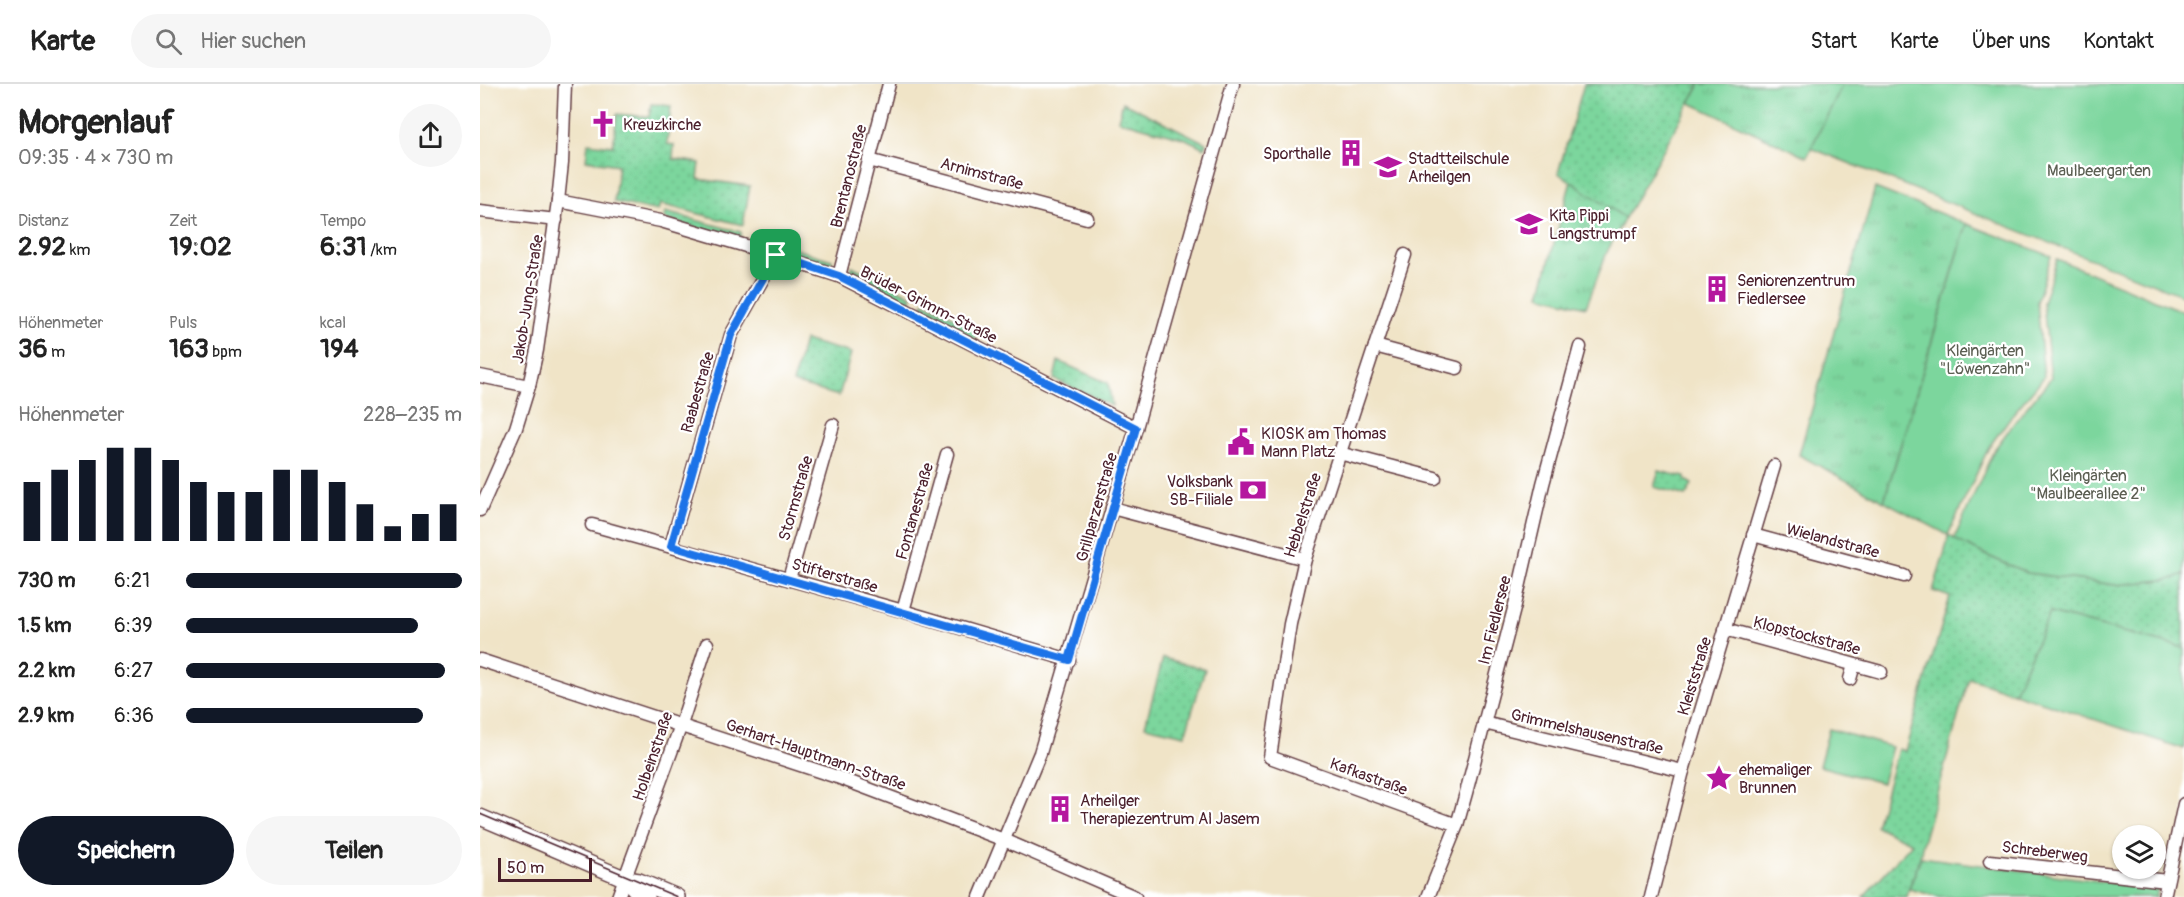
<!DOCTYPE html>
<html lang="de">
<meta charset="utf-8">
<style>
:root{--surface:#fff;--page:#f6f6f6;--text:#222;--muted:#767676;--line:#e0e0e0;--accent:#111827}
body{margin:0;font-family:Pangolin,sans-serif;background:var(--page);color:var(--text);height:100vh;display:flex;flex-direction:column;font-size:22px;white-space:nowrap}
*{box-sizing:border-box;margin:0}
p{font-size:20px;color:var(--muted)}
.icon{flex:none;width:33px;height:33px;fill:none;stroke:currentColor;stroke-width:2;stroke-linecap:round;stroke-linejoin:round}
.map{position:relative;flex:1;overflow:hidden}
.drawer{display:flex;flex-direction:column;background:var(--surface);width:480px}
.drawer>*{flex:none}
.tools{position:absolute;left:1632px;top:741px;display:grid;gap:12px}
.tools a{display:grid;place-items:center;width:54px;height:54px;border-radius:50%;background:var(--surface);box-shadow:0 2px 4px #0004;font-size:30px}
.scale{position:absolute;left:18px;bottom:15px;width:94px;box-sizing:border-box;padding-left:6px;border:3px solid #4a1f2b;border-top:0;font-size:16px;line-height:21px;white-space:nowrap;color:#4a1f2b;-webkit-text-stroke:4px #fff;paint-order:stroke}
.pin{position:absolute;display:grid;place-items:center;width:51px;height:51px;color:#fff;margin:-26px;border-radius:12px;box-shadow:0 3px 9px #0006}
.round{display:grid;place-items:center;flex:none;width:63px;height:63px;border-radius:32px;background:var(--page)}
.head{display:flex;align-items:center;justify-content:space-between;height:102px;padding:0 18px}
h1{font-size:33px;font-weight:700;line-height:45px}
.stats{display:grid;grid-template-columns:repeat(3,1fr);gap:9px;height:102px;padding:6px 18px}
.stats div{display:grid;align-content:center}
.stats b{font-size:26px;font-weight:700}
.stats small{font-size:16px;font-weight:400}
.stats p{font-size:16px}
.chart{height:168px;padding:12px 18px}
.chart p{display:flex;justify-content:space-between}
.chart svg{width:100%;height:108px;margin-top:6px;stroke:var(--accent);stroke-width:6}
.action{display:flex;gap:12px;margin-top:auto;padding:12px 18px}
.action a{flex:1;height:69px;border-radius:36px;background:var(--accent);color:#fff;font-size:24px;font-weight:700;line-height:69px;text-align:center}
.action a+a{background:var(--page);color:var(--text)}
ul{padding:0 18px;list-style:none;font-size:20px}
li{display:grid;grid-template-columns:96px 72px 1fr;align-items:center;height:45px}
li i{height:15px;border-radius:8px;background:var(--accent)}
header{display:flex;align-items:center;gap:36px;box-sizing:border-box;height:84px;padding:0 30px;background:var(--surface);border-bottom:2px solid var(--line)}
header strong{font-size:28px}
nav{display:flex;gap:33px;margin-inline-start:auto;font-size:21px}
.search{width:420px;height:54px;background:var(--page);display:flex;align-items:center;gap:15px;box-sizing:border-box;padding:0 21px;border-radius:33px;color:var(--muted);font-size:22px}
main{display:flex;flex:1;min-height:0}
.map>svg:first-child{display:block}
.grass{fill:url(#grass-tufts);stroke:#637a64;stroke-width:1.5}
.park{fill:url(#park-dots);stroke:#637a64;stroke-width:1.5}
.garden{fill:#7cd69d;stroke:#637a64;stroke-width:1.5}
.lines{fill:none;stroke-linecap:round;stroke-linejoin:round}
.minor-casing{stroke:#633d42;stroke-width:15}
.tertiary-casing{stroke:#633d42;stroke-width:18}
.minor{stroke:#fff;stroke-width:12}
.tertiary{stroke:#fff;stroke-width:15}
.tram{stroke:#4a1f2b;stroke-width:1.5}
.route-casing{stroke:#fff;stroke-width:12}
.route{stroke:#1a73e8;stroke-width:8}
.labels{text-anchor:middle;stroke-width:4.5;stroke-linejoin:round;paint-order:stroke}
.poi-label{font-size:16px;fill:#4a1f2b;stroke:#fff;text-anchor:start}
.park-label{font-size:16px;fill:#5c5f53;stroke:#fff}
.street-label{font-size:16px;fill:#4a1f2b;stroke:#fff}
</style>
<header>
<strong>Karte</strong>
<div class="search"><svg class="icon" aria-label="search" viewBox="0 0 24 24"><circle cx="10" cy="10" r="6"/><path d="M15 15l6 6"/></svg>Hier suchen</div>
<nav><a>Start</a><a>Karte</a><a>Über uns</a><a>Kontakt</a></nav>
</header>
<main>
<section class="drawer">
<div class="head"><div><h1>Morgenlauf</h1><p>09:35 · 4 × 730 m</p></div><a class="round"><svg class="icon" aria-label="share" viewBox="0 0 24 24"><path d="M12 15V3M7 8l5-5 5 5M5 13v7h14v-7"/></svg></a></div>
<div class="stats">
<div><p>Distanz</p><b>2.92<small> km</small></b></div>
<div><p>Zeit</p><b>19:02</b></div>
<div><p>Tempo</p><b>6:31<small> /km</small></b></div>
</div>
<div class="stats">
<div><p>Höhenmeter</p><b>36<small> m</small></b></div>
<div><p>Puls</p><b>163<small> bpm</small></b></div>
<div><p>kcal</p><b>194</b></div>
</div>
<div class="chart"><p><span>Höhenmeter</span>228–235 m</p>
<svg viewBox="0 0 160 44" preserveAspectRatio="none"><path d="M5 44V20M15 44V15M25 44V11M35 44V6M45 44V6M55 44V11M65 44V20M75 44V24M85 44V24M95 44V15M105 44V15M115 44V20M125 44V29M135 44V38M145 44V33M155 44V29"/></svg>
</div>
<ul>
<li><b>730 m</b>6:21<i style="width:100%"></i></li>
<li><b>1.5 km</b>6:39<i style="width:84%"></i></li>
<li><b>2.2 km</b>6:27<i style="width:94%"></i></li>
<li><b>2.9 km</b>6:36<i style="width:86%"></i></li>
</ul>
<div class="action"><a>Speichern</a><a>Teilen</a></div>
</section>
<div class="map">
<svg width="1704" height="813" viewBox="0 0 1704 813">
<defs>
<pattern id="grass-tufts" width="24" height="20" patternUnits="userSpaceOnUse" patternTransform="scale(1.5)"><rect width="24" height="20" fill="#7cd69d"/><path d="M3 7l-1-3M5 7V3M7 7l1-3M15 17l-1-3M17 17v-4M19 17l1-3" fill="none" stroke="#6db787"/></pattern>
<pattern id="park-dots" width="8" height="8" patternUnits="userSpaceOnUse" patternTransform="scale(1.5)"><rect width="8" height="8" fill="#7cd69d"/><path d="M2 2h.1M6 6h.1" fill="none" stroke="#6db787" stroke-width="1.8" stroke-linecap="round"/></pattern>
</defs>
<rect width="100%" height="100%" fill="#fff"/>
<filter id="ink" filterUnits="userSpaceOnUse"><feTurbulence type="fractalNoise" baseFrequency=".0167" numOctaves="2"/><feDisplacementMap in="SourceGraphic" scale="12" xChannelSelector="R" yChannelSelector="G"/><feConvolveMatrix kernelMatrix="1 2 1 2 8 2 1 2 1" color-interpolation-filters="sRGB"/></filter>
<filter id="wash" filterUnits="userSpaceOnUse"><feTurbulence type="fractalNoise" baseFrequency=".008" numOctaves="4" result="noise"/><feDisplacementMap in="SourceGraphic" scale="24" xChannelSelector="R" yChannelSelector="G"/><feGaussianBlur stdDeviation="1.35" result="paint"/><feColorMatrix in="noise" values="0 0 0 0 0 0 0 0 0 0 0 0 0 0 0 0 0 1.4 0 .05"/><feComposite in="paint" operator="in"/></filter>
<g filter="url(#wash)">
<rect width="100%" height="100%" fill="#f0e4c7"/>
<g class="grass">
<polygon points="1220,0 1363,0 1327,73 1210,19"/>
<polygon points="1091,97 1145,134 1127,168 1106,223 1060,211"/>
<polygon points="1395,104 1487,140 1404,417 1319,371"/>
</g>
<g class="park">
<polygon points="1104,0 1220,0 1145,134 1078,89"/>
<polygon points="643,18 726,59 724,64 706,55 638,36"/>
<polygon points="171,20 191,22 187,60 194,61 193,75 220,79 218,95 270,102 263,141 180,120 178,127 134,118 138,81 106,76 108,59 133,62 137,30 169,33"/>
<polygon points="185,128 261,148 260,156 184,135"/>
<polygon points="272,152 352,176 351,183 271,159"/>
<polygon points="372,182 432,212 430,222 370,191"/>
<polygon points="444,218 498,245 495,256 441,228"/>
<polygon points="324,256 371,269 359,312 313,299"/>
<polygon points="578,277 628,299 632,322 574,295"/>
<polygon points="1179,387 1205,393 1205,396 1212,400 1206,412 1174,403"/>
<path d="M1468,451L1508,472L1548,489L1636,501L1692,495L1704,490V564L1570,529L1534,609L1489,594L1442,762C1441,780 1430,795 1427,813H1383L1432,759L1396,742L1418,665L1425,667L1470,513L1453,507L1467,460Z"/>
<polygon points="683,574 725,585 705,651 665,642"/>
</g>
<g class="garden">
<polygon points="1363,0 1704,0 1704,212 1331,64"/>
<polygon points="1487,140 1571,172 1557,218 1564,293 1532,331 1509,363 1468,451 1404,417"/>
<polygon points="1577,175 1704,228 1704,490 1692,495 1636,501 1548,489 1508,472 1474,455 1514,366 1537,335 1571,294 1563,219"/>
<polygon points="1570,529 1704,564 1704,665 1534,609"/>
<polygon points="1349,645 1412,663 1402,699 1339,682"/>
<polygon points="1441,773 1678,805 1676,813 1460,813 1429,805"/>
</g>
</g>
<g filter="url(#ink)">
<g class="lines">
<defs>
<g id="minor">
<polyline points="389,76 607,134"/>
<polyline points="78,117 181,137 266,162 359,192 656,344"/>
<polyline points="0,127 76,136"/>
<polyline points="925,171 825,475 810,540 790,673 977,741"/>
<polyline points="359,192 409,0"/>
<polyline points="895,262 977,284"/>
<polyline points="0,292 49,302"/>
<polyline points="859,369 955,394"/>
<polyline points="632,424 825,475"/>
<polyline points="0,426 36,344 49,302 57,266 78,117 82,79 85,0"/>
<polyline points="112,441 423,527 589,576"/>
<polyline points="1273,451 1424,492"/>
<polyline points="191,462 251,251 296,171"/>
<polyline points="309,495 353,341"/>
<polyline points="423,527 467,370"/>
<polyline points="1245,545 1401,588"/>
<polyline points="0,576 357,693 524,756 655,813"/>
<polyline points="1370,595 1374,581"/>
<polyline points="1004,639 1203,687"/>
<polyline points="1510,777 1687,797"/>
<polyline points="138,813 201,641 227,560"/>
<polyline points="500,813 560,669 656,344 753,0"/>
<polyline points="948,813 977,741 986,709 1035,521 1063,400 1100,263"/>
<polyline points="1171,813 1203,687 1294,382"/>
<polyline points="1684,813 1704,720"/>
</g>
<g id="tertiary">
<polyline points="0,733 146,795 159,797 197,813"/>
<polyline points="146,795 159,810 167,813"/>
</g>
</defs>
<use href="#minor" class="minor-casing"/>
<use href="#tertiary" class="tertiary-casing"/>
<use href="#minor" class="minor"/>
<use href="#tertiary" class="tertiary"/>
<polyline class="tram" points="0,730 197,813"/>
</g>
</g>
<g class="lines" filter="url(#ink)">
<defs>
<polygon id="route" points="296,171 359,192 656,344 589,576 191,462 251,251"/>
</defs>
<use href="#route" class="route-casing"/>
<use href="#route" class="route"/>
</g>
<defs>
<symbol id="church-bare" viewBox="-9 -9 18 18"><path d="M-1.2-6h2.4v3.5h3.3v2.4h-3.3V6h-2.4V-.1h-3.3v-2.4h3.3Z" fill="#b5179e" stroke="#fff" stroke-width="2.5" paint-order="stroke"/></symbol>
<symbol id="building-bare" viewBox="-9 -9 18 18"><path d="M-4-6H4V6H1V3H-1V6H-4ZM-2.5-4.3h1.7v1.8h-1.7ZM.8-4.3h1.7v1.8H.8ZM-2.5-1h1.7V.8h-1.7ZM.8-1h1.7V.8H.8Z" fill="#b5179e" stroke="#fff" stroke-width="2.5" paint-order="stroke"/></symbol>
<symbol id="school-bare" viewBox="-9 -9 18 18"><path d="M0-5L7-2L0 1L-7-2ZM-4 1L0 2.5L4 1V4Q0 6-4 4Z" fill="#b5179e" stroke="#fff" stroke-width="2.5" paint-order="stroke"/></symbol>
<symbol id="civic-bare" viewBox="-9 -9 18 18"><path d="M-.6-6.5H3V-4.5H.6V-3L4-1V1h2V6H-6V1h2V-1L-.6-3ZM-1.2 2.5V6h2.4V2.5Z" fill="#b5179e" stroke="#fff" stroke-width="2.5" paint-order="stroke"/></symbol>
<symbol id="bank-bare" viewBox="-9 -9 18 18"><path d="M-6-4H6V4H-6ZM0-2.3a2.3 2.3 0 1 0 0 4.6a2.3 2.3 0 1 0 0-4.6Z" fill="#b5179e" stroke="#fff" stroke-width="2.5" paint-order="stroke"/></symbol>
<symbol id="sight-bare" viewBox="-9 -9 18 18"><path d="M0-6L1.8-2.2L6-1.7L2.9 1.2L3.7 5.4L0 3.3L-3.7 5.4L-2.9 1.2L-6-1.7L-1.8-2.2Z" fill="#b5179e" stroke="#fff" stroke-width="2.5" paint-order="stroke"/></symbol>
</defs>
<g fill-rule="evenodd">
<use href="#church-bare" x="104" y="21" width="38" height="38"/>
<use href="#building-bare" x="852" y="50" width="38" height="38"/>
<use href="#school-bare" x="889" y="64" width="38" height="38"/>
<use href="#school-bare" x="1030" y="121" width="38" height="38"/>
<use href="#building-bare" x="1218" y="186" width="38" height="38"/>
<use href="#civic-bare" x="742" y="339" width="38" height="38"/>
<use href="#bank-bare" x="754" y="387" width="38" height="38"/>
<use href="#sight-bare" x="1220" y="675" width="38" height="38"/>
<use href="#building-bare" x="561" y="706" width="38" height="38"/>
</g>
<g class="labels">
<g class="poi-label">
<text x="143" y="46">Kreuzkirche</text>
<text x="851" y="75" text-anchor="end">Sporthalle</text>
<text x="928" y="80">Stadtteilschule<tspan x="928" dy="18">Arheilgen</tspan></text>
<text x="1069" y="137">Kita Pippi<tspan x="1069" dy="18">Langstrumpf</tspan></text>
<text x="1257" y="202">Seniorenzentrum<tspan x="1257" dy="18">Fiedlersee</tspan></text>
<text x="781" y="355">KIOSK am Thomas<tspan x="781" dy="18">Mann Platz</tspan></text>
<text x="753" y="403" text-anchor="end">Volksbank<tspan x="753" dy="18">SB-Filiale</tspan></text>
<text x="1259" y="691">ehemaliger<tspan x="1259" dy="18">Brunnen</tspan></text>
<text x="600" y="722">Arheilger<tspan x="600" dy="18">Therapiezentrum Al Jasem</tspan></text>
</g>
<g class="park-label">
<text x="1619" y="92">Maulbeergarten</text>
<text x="1505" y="272">Kleingärten<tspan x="1505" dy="18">"Löwenzahn"</tspan></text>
<text x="1608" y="397">Kleingärten<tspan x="1608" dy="18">"Maulbeerallee 2"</tspan></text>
</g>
<g class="street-label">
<text transform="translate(502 89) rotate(15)" y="6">Arnimstraße</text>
<text transform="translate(368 92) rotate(-76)" y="6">Brentanostraße</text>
<text transform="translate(47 215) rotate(-81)" y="6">Jakob-Jung-Straße</text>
<text transform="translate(449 220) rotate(27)" y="6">Brüder-Grimm-Straße</text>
<text transform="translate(217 308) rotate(-74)" y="6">Raabestraße</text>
<text transform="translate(315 414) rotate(-74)" y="6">Stormstraße</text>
<text transform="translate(616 423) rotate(-74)" y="6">Grillparzerstraße</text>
<text transform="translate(434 427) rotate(-74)" y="6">Fontanestraße</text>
<text transform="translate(822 431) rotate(-72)" y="6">Hebbelstraße</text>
<text transform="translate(1353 456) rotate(15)" y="6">Wielandstraße</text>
<text transform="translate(355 491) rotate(16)" y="6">Stifterstraße</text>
<text transform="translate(1014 536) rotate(-76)" y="6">Im Fiedlersee</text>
<text transform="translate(1327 551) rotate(15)" y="6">Klopstockstraße</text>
<text transform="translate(1214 592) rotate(-73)" y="6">Kleiststraße</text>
<text transform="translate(1107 647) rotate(13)" y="6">Grimmelshausenstraße</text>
<text transform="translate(336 670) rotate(19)" y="6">Gerhart-Hauptmann-Straße</text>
<text transform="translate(172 672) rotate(-71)" y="6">Holbeinstraße</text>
<text transform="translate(889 692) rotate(20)" y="6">Kafkastraße</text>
<text transform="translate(1565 767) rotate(7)" y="6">Schreberweg</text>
</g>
</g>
</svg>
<div class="tools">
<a><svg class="icon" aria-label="layers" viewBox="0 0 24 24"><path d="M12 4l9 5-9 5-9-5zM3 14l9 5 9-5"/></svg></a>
</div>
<div class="scale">50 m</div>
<div class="pin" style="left:296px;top:171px;background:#1e9e55"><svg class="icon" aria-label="arrive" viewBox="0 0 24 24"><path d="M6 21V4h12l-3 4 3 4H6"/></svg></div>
</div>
</main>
